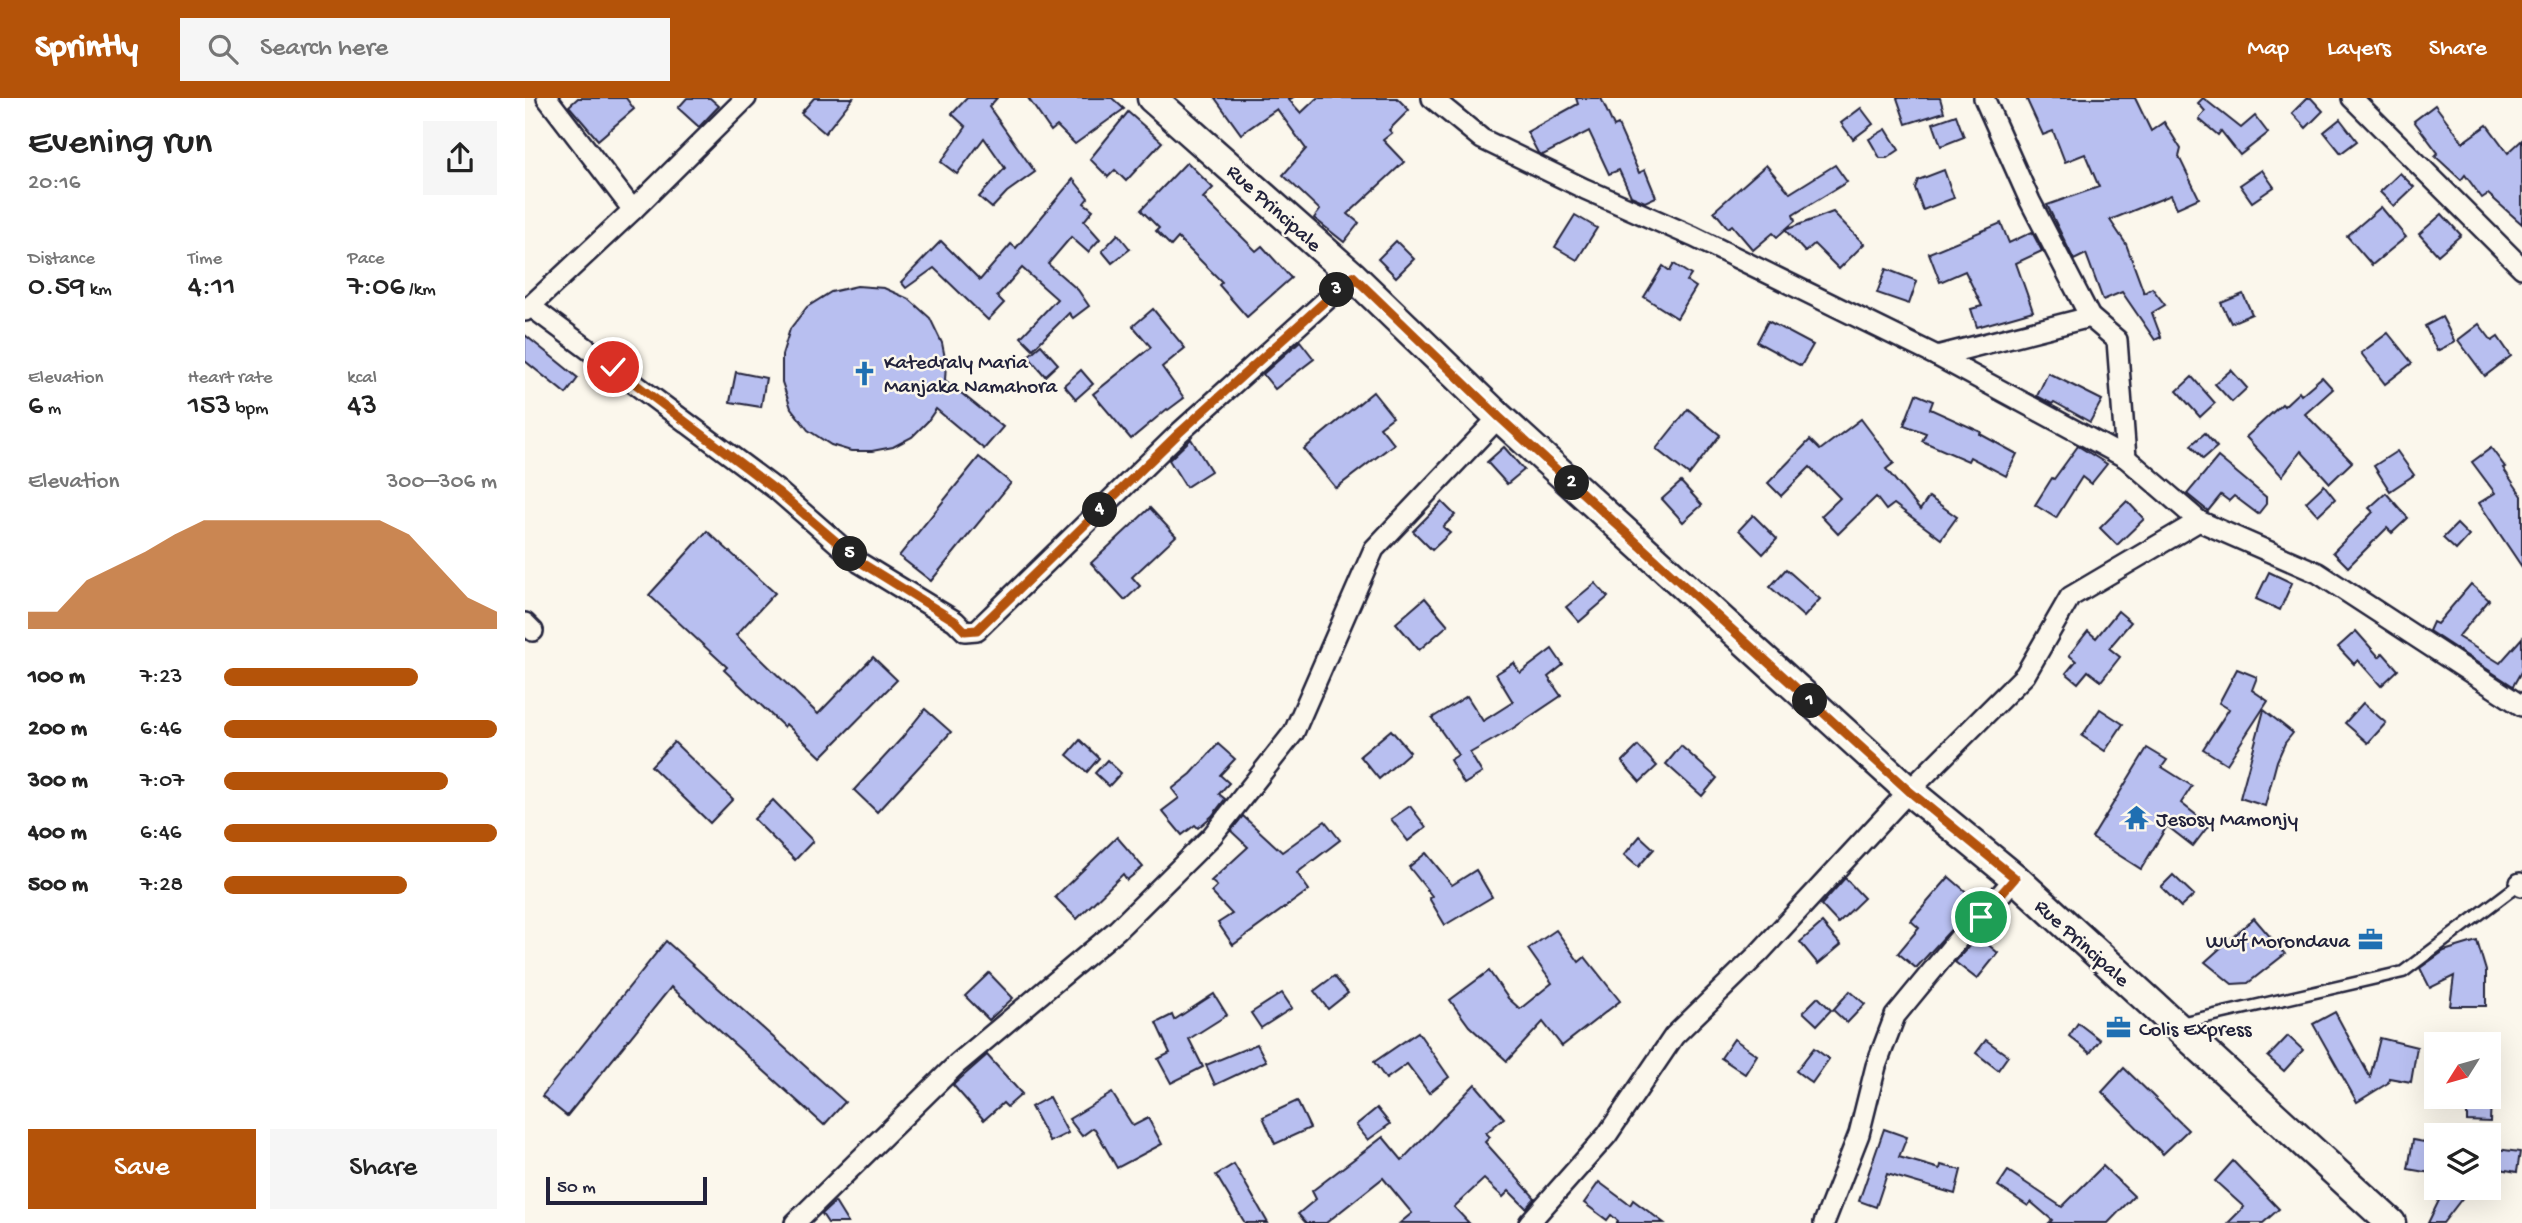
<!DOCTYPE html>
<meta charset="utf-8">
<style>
:root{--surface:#fff;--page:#f6f6f6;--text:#222;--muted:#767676;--accent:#b45309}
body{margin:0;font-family:"Gochi Hand",sans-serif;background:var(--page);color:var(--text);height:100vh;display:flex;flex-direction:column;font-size:26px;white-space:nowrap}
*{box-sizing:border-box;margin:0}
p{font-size:23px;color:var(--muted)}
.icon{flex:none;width:38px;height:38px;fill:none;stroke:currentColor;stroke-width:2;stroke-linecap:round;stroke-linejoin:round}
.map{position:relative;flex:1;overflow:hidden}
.side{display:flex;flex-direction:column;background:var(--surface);width:525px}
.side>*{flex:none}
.needle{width:46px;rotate:233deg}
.controls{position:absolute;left:1899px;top:934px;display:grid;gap:14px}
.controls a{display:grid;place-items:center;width:77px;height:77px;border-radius:0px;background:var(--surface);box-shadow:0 7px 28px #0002;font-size:35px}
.scale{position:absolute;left:21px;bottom:18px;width:161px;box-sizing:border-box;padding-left:7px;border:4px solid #22223b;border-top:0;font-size:19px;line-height:24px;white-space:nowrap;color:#22223b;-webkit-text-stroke:5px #fbf7ec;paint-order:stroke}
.pin{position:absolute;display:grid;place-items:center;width:60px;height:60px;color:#fff;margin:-30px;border:4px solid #fff;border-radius:50%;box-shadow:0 2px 7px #0007}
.km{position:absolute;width:35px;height:35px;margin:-18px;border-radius:50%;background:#222;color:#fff;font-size:19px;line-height:35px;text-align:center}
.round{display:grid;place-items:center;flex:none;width:74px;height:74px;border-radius:0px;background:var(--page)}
.head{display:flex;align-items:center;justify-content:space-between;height:119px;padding:0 28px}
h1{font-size:38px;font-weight:600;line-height:52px}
.stats{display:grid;grid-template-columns:repeat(3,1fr);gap:10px;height:119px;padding:7px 28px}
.stats div{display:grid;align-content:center}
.stats b{font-size:30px;font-weight:600}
.stats small{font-size:19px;font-weight:400}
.stats p{font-size:19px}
.chart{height:196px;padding:14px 28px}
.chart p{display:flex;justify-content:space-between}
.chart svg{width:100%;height:126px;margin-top:7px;fill:var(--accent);opacity:.7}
.primary-button{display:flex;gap:14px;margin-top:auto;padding:14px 28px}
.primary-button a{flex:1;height:80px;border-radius:0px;background:var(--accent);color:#fff;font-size:28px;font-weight:600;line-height:80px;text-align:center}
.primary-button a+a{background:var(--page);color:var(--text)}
ul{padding:0 28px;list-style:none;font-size:23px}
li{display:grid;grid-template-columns:112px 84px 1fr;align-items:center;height:52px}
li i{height:18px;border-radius:9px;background:var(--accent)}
header{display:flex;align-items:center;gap:42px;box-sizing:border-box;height:98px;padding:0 35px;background:var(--accent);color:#fff}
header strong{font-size:33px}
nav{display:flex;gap:38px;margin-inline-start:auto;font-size:24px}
.search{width:490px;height:63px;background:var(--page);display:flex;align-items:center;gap:18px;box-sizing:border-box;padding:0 24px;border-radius:0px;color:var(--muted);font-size:26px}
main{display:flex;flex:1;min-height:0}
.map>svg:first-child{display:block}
.building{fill:#b8bff0;stroke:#22223b;stroke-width:2}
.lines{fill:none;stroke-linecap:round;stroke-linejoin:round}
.service-casing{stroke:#22223b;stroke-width:15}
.minor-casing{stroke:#22223b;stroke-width:24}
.secondary-casing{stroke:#22223b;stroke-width:33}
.service{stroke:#fbf7ec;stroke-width:10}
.minor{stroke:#fbf7ec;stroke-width:19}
.secondary{stroke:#fbf7ec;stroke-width:28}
.route-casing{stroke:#fff;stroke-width:14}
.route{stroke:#b45309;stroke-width:9}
.labels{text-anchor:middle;stroke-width:5;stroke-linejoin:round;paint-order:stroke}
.street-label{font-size:21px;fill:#22223b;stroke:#fbf7ec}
.poi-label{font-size:21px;fill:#22223b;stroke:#fbf7ec;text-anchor:start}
</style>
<header>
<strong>Sprintly</strong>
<div class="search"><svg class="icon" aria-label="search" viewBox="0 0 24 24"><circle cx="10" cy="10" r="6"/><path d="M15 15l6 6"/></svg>Search here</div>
<nav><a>Map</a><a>Layers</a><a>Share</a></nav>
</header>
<main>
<section class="side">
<div class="head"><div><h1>Evening run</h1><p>20:16</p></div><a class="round"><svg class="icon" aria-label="share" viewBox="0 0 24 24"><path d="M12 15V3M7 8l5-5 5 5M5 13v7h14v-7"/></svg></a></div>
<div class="stats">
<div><p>Distance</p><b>0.59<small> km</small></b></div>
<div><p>Time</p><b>4:11</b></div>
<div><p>Pace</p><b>7:06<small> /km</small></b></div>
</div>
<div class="stats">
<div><p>Elevation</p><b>6<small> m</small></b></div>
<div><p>Heart rate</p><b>153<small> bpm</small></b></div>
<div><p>kcal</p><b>43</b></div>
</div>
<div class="chart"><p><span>Elevation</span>300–306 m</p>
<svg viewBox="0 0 160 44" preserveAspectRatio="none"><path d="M0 44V38L10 38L20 27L30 22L40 17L50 11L60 6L70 6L80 6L90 6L100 6L110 6L120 6L130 11L140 22L150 33L160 38V44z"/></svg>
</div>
<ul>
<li><b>100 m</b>7:23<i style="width:71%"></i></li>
<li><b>200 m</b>6:46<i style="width:100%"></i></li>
<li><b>300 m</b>7:07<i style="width:82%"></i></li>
<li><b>400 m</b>6:46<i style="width:100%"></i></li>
<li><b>500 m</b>7:28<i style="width:67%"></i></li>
</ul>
<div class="primary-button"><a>Save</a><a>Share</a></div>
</section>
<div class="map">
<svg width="1997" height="1125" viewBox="0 0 1997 1125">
<rect width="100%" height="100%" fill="#fbf7ec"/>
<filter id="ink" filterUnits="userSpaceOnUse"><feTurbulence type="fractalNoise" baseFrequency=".0143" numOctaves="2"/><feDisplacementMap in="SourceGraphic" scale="14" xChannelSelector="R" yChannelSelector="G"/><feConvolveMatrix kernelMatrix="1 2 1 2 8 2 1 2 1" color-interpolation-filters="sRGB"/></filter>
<g filter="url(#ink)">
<g class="building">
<polygon points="53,0 101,0 109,11 73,42 44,8"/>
<polygon points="162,0 185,0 194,8 174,29 153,10"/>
<polygon points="289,0 328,0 300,35 276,15"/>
<polygon points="442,0 472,0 464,9 510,74 482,94 467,110 454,99 480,70 459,40 432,76 416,64 441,29 427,16"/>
<polygon points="503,0 587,0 599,11 550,46 532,28 526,33"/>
<polygon points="690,0 767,0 764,2 776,15 792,0 872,0 884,12 864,32 867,35 858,42 879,64 823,116 834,125 819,144 789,120 795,112 758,77 781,51 752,11 716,36"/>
<polygon points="1051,0 1076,0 1089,29 1093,27 1114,75 1120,72 1131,99 1120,104 1106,98 1094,72 1084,76 1064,33 1018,57 1013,55 1002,34 1053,6"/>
<polygon points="1372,0 1415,0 1419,14 1381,26"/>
<polygon points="1501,0 1610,0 1626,33 1639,24 1656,51 1654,59 1674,100 1652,110 1646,97 1585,122 1601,146 1619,195 1627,190 1640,207 1627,215 1636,239 1630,242 1597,194 1578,202 1561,156 1549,162 1522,107 1574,89 1560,56 1540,64 1528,33 1518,37"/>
<polygon points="1678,0 1716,30 1730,18 1743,35 1715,57 1696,33 1693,37 1674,21 1680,13 1673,5"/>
<polygon points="1782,0 1786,0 1798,13 1781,30 1767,15"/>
<polygon points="1910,7 1938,44 1962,27 1983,55 1997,42 1997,126 1963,96 1957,100 1940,77 1936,82 1910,58 1913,55 1889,23"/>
<polygon points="1336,10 1348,26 1328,41 1316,25"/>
<polygon points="603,14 637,44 601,83 590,72 583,79 565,61"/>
<polygon points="1431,17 1439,39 1416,48 1408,25"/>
<polygon points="1815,21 1832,43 1816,55 1799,34"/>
<polygon points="1361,31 1374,52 1362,60 1355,60 1344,41"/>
<polygon points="662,64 688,90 678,100 731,153 737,148 766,180 722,219 694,187 697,184 653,140 646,148 631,133 634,130 616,112"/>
<polygon points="1241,67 1265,95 1310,67 1322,84 1268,117 1270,123 1252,139 1248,135 1228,152 1207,127 1203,130 1189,113"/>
<polygon points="1419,72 1429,100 1398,112 1390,90 1393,82"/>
<polygon points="1737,72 1749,89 1727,104 1715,87"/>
<polygon points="1875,75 1889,89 1869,108 1855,94"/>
<polygon points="548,81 563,100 559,105 568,112 559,123 575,141 563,154 546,139 523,166 553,192 564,208 548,220 544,215 508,251 496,239 532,201 497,170 472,198 479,205 463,222 409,170 381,190 376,184 416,143 455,182 486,146 491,150"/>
<polygon points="1856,109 1881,139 1847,167 1822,138"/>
<polygon points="1308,114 1339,146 1314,171 1289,146 1280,154 1260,132"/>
<polygon points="1917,116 1936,137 1913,157 1894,136"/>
<polygon points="1050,117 1072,130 1052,162 1030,149"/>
<polygon points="1476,125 1484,145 1507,134 1517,153 1491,165 1508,213 1452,229 1446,211 1457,208 1440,173 1415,184 1404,155"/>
<polygon points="593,136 605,151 587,165 577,153"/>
<polygon points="871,143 889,161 871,179 853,161"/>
<polygon points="1149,166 1166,177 1162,183 1171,189 1152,220 1119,199 1138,168 1145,173"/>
<polygon points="1361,171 1392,183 1384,206 1352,195"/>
<polygon points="332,188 359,190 384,201 405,220 417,245 421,265 420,282 478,329 459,351 411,311 402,324 387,339 368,349 347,353 326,353 306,347 283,332 266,310 257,284 257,257 265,231 282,209 306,194"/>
<polygon points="1718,196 1727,216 1706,225 1696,205"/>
<polygon points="628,211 660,250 637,269 659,300 643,312 642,311 606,341 568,296 626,249 608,228"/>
<polygon points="1917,219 1930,244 1912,253 1900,228"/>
<polygon points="1243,223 1288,247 1276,268 1232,244"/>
<polygon points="1954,226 1967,243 1973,239 1986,258 1960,278 1933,242"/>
<polygon points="1863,235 1887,265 1860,286 1836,255"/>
<polygon points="0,237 53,280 41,296 0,263"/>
<polygon points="775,243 789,261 750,291 738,276"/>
<polygon points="516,247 533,266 520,278 503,258"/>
<polygon points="556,272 568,286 551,301 539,287"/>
<polygon points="1706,272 1722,290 1707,304 1690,286"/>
<polygon points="211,274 241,280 236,309 205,304"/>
<polygon points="1523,275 1577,302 1565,324 1529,304 1527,306 1512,298"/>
<polygon points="1667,279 1690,305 1675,319 1652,293"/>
<polygon points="1797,279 1808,291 1780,316 1827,364 1805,385 1776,353 1757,378 1721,339 1757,306 1759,308 1774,294 1776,297"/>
<polygon points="848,294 868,319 855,329 869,346 811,390 779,351"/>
<polygon points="1391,296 1408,303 1405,311 1456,334 1455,336 1492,356 1481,378 1445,359 1443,363 1397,343 1401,335 1379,327"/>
<polygon points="1163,311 1195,337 1164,377 1131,351"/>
<polygon points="1336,321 1369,365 1361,371 1395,412 1404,399 1432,419 1416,441 1369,406 1361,412 1351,399 1313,436 1296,418 1315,400 1285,369 1256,398 1243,385 1285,342 1295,352"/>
<polygon points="1680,335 1692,349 1678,361 1666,347"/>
<polygon points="666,341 686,373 661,389 644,362"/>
<polygon points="1553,348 1582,366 1566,386 1557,379 1531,420 1510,407 1527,380 1529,381"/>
<polygon points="979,349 999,372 982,386 962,364"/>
<polygon points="1966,350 1980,369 1978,370 1997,398 1997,469 1954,405 1970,395 1947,364"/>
<polygon points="1872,353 1889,377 1865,393 1849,368"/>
<polygon points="454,359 486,385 406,483 374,458"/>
<polygon points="1693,359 1741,399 1741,406 1733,416 1709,398 1704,403 1696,397 1683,413 1662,396"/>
<polygon points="1156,384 1177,407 1158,424 1137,401"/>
<polygon points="1799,387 1810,401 1793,417 1781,404"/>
<polygon points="1861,395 1883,420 1867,435 1862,430 1823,469 1808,454 1848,414 1844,410"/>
<polygon points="1602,403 1619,421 1592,447 1575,430"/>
<polygon points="917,404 930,417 918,429 925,435 907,452 888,433"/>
<polygon points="625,410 651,438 607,479 615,488 600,502 566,465"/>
<polygon points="1228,417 1252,441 1238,456 1214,432"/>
<polygon points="1932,426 1944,438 1931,452 1918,440"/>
<polygon points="182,433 250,495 211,537 293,616 348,559 372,582 296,659 261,626 259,629 199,572 202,569 124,497"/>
<polygon points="1261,471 1295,501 1279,519 1245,489"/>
<polygon points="1744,474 1767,485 1755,512 1731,501"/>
<polygon points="1070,485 1083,499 1054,524 1041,509"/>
<polygon points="1946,486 1964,502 1933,539 1975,565 1997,540 1997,572 1988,588 1904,533 1908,524 1912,526"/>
<polygon points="900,500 923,527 894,552 871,525"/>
<polygon points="1593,513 1606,524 1584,550 1595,559 1576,583 1563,573 1553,585 1541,575 1551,563 1544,557 1563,533 1571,540"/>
<polygon points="1831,533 1854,559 1858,555 1873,572 1856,588 1833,562 1829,566 1813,549"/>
<polygon points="1027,551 1038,567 1023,579 1036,598 987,631 945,655 957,675 939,686 925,662 933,657 907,620 942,598 958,623 988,604 971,576 989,565 995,575"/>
<polygon points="1712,571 1732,579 1727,592 1743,603 1702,666 1678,651 1704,611 1694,605"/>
<polygon points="1838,605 1861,625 1843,645 1820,625"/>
<polygon points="400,611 426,634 352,714 329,692 376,641"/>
<polygon points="1575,611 1598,626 1580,653 1557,638"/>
<polygon points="1739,612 1768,635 1760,645 1752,663 1740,708 1715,700"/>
<polygon points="866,632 885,654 854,681 835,658"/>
<polygon points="555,642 574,660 562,674 542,657"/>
<polygon points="149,644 208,701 185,725 126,668"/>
<polygon points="693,646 710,661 695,677 704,685 694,696 700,701 687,718 673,730 670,727 657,737 637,713 654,700 647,691 666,676"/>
<polygon points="1113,648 1132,668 1115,684 1097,664"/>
<polygon points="1156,648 1192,680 1177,698 1141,666"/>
<polygon points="1622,650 1642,662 1637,669 1667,688 1656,705 1684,727 1668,748 1642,728 1616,771 1567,740"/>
<polygon points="582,662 596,675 584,688 570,675"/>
<polygon points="248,702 288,743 270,762 229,721"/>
<polygon points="885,708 901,729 883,743 866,721"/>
<polygon points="718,718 757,754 800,723 815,742 772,775 784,792 708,847 693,825 707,816 686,794 692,788 686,783 723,749 706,733"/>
<polygon points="1115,738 1129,751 1113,769 1099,757"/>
<polygon points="592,739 618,769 602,782 598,776 552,821 530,799"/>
<polygon points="901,755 927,787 951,772 967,799 920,827 904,800 907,798 884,769"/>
<polygon points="1648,777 1669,797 1656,809 1636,789"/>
<polygon points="1424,779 1452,803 1391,870 1373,855 1394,830 1386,823"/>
<polygon points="1320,780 1339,800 1313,825 1296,807"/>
<polygon points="1729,820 1760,856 1723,885 1707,886 1680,864"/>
<polygon points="1297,825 1316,847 1293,866 1275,844"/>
<polygon points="1031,832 1054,864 1060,859 1095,903 1037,948 1018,924 982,963 944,928 925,902 964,873 983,900 995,911 1027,885 1003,851"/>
<polygon points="1453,838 1473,855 1452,881 1430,864"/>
<polygon points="141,843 320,1004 299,1027 146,889 42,1018 17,998"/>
<polygon points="1952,843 1961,873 1961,908 1925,908 1929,878 1905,890 1895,870 1919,853"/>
<polygon points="464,875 488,900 464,922 440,898"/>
<polygon points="809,878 823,895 803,911 789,893"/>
<polygon points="1325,893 1340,906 1322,925 1308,912"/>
<polygon points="757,895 767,910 736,930 726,915"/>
<polygon points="689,896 702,917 664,941 678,969 646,985 633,961 645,955 631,925 647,917 649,922"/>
<polygon points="1293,899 1306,912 1292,927 1278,914"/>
<polygon points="1810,914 1845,979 1855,940 1892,949 1886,984 1864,980 1863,985 1832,1004 1788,926"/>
<polygon points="1553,925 1575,942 1565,955 1544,938"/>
<polygon points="893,934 924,979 904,995 882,966 861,981 849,964"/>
<polygon points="1763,938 1778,952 1759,973 1743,959"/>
<polygon points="1209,941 1232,957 1220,976 1196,960"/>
<polygon points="1461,942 1483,958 1473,972 1451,955"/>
<polygon points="732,946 741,963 690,987 681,967"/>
<polygon points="1289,950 1304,961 1287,985 1271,973"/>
<polygon points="462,957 497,996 482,1009 478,1005 459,1022 428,987"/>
<polygon points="1599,970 1663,1032 1638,1056 1577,994"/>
<polygon points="950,986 979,1020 961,1035 965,1039 960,1044 1010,1100 1001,1110 984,1093 978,1099 959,1081 929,1109 944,1125 875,1125 887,1115 858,1080 801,1125 781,1125 773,1116 791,1101 787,1093 858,1039 877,1062"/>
<polygon points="587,995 608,1028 623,1020 637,1046 592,1070 570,1031 568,1030 557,1038 544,1021"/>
<polygon points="524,999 543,1035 525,1044 506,1009"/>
<polygon points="1942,999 1966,999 1965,1024 1942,1023"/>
<polygon points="772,1003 785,1030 750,1046 738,1019"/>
<polygon points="852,1010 865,1026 843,1042 831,1027"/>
<polygon points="1359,1031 1382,1039 1374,1059 1415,1071 1416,1067 1436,1072 1430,1096 1362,1076 1351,1109 1334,1103"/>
<polygon points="1888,1042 1911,1046 1911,1076 1883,1071"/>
<polygon points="1964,1050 1995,1054 1992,1074 1964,1069"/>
<polygon points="1708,1063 1754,1111 1738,1125 1703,1125 1719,1109 1690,1083"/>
<polygon points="709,1066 731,1104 743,1125 720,1125 691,1077"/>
<polygon points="1578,1068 1609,1098 1583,1125 1524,1125 1527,1122 1506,1104 1503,1108 1473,1088 1483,1073 1537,1109"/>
<polygon points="1074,1084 1105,1107 1108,1102 1139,1125 1092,1125 1093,1123 1086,1117 1082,1122 1059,1105"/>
<polygon points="1920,1090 1945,1090 1918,1125 1903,1125"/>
<polygon points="310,1104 323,1125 303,1125 297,1116"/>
</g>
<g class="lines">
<defs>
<polyline id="service" points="1655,925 1878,874 1997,784"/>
<g id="minor">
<polyline points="22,0 108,112"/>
<polyline points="907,0 957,41 1060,91 1169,139 1412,258 1601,360 1674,423"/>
<polyline points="1459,0 1505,103 1565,219 1592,242 1601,360"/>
<polyline points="1827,0 1997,170"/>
<polyline points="5,208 252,392 335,465 430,523 440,533 452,532 654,335 828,178"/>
<polyline points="0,213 108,112 221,0"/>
<polyline points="1412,258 1565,219"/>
<polyline points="0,525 8,533"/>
<polyline points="1995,785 1997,788"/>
<polyline points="270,1125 432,966 592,832 687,738 769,634 849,451 974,319"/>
<polyline points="1004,1125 1082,1037 1149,938 1234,855 1384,693 1500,577 1545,499 1674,423 1793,475 1997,608"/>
<polyline points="1299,1125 1334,1036 1351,968 1370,918 1439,834 1456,819 1490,780"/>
</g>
<polyline id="secondary" points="627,0 828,178 974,319 1384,693 1490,780 1866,1125"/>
</defs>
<use href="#service" class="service-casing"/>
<use href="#minor" class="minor-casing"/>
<use href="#secondary" class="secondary-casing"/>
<use href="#service" class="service"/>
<use href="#minor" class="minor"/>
<use href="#secondary" class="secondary"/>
</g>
</g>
<g class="lines" filter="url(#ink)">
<defs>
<polyline id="route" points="88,269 252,393 335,464 430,523 440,533 452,532 654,335 828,178 974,319 1384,693 1490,780 1456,819"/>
</defs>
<use href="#route" class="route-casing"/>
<use href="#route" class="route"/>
</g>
<defs>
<symbol id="church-bare" viewBox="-9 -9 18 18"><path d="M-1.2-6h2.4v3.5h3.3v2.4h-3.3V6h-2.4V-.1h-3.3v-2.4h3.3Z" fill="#1f6fb2" stroke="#fbf7ec" stroke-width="2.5" paint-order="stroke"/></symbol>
<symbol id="temple-bare" viewBox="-9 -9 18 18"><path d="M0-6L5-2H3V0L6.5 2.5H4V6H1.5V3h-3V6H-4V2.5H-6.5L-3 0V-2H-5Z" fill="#1f6fb2" stroke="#fbf7ec" stroke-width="2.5" paint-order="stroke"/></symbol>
<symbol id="office-bare" viewBox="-9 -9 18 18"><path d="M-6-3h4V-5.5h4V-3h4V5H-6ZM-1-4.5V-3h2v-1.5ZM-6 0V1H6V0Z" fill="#1f6fb2" stroke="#fbf7ec" stroke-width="2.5" paint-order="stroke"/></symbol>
</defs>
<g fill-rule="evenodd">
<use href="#church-bare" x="322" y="258" width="35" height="35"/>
<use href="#temple-bare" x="1594" y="702" width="35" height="35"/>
<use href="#office-bare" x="1828" y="824" width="35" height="35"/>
<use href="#office-bare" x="1576" y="912" width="35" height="35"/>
</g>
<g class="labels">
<g class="street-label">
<text transform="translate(750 109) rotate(42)" y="7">Rue Principale</text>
<text transform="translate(1558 844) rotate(42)" y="7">Rue Principale</text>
</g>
<g class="poi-label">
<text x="359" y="270">Katedraly Maria<tspan x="359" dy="24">Manjaka Namahora</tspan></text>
<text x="1631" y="727">Jesosy Mamonjy</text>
<text x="1825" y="849" text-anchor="end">Wwf Morondava</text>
<text x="1614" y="937">Colis Express</text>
</g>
</g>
</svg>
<div class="controls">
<a><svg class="needle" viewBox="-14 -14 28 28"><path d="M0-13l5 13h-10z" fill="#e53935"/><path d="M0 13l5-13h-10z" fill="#767676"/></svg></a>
<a><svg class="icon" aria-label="layers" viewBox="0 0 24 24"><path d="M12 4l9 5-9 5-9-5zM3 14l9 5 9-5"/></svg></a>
</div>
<div class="scale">50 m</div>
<div class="pin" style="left:1456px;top:819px;background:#1e9e55"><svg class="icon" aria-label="arrive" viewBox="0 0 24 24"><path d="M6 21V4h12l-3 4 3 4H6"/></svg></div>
<div class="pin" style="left:88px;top:269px;background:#d93025"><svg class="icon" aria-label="check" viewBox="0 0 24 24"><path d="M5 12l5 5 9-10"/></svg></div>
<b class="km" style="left:1285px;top:603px">1</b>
<b class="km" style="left:1047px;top:385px">2</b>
<b class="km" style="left:812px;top:192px">3</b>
<b class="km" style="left:575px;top:412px">4</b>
<b class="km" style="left:325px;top:456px">5</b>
</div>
</main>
